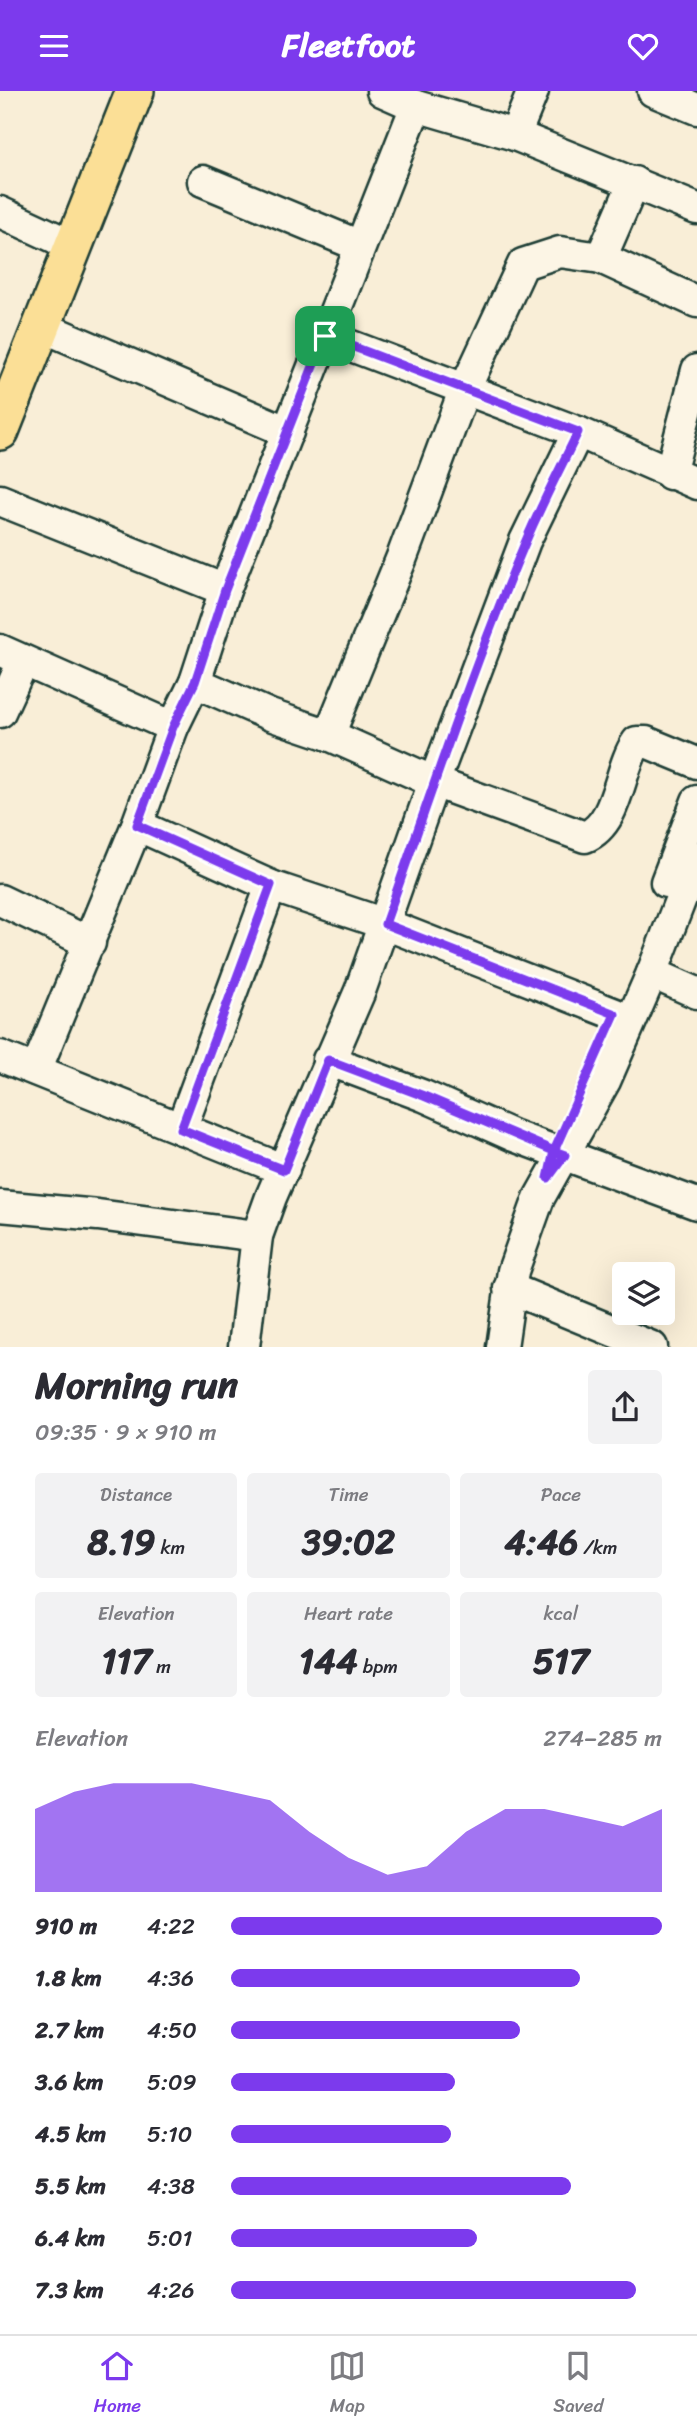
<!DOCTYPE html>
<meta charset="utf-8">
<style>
:root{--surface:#fff;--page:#f2f2f3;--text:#2b2b33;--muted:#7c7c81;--line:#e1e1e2;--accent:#7c3aed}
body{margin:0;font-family:Sriracha,sans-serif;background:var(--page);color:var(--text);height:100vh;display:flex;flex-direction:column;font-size:26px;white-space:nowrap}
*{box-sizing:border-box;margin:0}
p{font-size:23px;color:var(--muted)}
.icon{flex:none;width:38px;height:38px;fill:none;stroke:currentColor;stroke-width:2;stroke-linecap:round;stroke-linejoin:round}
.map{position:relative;height:1256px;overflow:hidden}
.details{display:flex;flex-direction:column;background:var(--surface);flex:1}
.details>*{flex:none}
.tools{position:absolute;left:612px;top:1171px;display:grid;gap:14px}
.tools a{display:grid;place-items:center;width:63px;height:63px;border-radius:7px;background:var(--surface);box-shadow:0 7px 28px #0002;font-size:35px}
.pin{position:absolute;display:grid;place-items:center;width:60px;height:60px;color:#fff;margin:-30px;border-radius:14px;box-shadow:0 4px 10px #0006}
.round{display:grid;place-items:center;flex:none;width:74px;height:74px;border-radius:7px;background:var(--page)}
.summary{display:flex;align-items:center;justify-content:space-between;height:119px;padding:0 35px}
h1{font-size:38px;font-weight:800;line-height:52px}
.metrics{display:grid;grid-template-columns:repeat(3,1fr);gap:10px;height:119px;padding:7px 35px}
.metrics div{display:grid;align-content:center;border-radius:7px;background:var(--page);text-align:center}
.metrics b{font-size:35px;font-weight:800}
.metrics small{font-size:19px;font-weight:400}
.metrics p{font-size:19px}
.chart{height:196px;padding:14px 35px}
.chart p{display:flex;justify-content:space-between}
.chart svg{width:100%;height:126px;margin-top:7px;fill:var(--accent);opacity:.7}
ul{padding:0 35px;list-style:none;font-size:23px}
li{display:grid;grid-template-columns:112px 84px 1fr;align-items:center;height:52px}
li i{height:18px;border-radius:9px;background:var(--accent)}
header{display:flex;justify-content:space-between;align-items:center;height:91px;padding:0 35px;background:var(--accent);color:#fff;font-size:32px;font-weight:800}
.tab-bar{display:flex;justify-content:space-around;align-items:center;height:98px;border-top:2px solid var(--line);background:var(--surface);font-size:19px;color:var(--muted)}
.tab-bar a{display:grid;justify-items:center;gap:4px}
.tab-bar .selected{color:var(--accent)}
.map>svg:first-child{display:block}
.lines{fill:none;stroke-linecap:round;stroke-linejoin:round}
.minor-casing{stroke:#1f3d34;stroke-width:35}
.major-casing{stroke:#1f3d34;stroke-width:42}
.minor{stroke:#fcf5e5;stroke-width:30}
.major{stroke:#fbdf96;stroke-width:37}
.route-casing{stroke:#fff;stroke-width:14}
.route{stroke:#7c3aed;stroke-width:9}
</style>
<header><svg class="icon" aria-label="menu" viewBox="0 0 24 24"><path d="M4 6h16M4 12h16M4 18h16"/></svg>Fleetfoot<svg class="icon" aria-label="heart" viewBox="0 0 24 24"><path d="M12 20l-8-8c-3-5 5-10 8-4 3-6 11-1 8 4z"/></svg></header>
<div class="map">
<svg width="697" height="1256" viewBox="0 0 697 1256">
<rect width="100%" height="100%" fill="#f9eed7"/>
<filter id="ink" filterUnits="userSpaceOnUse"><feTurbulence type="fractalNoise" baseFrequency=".0143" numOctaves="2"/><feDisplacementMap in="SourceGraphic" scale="14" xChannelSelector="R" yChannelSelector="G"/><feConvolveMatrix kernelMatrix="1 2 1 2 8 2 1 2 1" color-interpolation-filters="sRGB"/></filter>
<g filter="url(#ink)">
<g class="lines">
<defs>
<g id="minor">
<polyline points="382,0 416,15 515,44 697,118"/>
<polyline points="653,0 697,18"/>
<polyline points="515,44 533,0"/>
<polyline points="203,90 360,155"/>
<polyline points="0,121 56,147 71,158"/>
<polyline points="601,167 697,211"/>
<polyline points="43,236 288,341"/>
<polyline points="325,245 578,341 697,393"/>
<polyline points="670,383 697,279"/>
<polyline points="0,409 225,499"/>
<polyline points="0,559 173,636"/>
<path d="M195,591L270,624L329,644L434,691L585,746C619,732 618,678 637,651H646L697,672"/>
<polyline points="0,621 23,571"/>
<polyline points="329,644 402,466 464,300 523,173 560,161 601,167 634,91"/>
<polyline points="137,734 271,795 385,833 615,923"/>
<polyline points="666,791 697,710"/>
<polyline points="0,809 90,852"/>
<polyline points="652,882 697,902"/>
<polyline points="0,965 284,1079"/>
<polyline points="328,969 424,1005 514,1045 697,1113"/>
<polyline points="36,979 137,734 173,636 195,591 225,499 416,15"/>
<polyline points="181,1038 271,795"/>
<polyline points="0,1115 98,1124 257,1145"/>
<polyline points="509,1197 652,1256"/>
<polyline points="244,1256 257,1145 271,1106 360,900 434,691 525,450 578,341"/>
<polyline points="502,1256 513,1180 539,1107 605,990 652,882 697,766"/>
</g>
<polyline id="major" points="0,340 135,0"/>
</defs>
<use href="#minor" class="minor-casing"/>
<use href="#major" class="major-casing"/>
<use href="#minor" class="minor"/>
<use href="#major" class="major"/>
</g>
</g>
<g class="lines" filter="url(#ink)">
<defs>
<path id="route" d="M325,245L225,499L195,591L173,636L137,734L271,794L181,1038L284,1079L328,969L424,1005L554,1060L548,1087L565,1064L554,1060L615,923L385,833C430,706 472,577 525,452C541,414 560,378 578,341L325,245"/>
</defs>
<use href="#route" class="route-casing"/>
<use href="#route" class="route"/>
</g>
</svg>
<div class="tools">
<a><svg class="icon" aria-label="layers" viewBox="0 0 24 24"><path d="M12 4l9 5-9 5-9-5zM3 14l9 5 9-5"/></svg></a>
</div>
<div class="pin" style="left:325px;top:245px;background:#1e9e55"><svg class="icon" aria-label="arrive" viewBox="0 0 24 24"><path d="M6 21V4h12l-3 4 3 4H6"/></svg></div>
</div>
<section class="details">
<div class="summary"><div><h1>Morning run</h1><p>09:35 · 9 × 910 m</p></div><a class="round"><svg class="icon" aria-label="share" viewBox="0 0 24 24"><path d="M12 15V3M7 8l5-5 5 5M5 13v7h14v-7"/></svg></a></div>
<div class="metrics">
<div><p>Distance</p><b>8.19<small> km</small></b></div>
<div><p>Time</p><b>39:02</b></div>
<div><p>Pace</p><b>4:46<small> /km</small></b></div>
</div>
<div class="metrics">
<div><p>Elevation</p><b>117<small> m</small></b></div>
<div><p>Heart rate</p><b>144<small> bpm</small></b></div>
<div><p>kcal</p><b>517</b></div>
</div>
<div class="chart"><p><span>Elevation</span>274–285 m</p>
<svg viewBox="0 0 160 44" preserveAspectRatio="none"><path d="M0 44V15L10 9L20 6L30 6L40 6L50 9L60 12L70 23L80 32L90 38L100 35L110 23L120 15L130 15L140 18L150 21L160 15V44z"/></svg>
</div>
<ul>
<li><b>910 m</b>4:22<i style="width:100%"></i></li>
<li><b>1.8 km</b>4:36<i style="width:81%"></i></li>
<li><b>2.7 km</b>4:50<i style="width:67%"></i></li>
<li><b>3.6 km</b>5:09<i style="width:52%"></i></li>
<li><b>4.5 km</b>5:10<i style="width:51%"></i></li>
<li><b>5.5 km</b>4:38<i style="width:79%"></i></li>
<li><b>6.4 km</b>5:01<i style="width:57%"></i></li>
<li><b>7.3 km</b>4:26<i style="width:94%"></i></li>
</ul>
</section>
<nav class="tab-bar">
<a class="selected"><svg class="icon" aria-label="home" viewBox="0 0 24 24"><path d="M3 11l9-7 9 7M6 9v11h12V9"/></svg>Home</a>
<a><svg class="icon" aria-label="map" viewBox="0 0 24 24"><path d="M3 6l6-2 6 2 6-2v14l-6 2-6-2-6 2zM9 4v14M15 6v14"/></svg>Map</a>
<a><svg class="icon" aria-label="saved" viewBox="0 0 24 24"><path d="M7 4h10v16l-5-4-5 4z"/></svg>Saved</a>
</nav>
